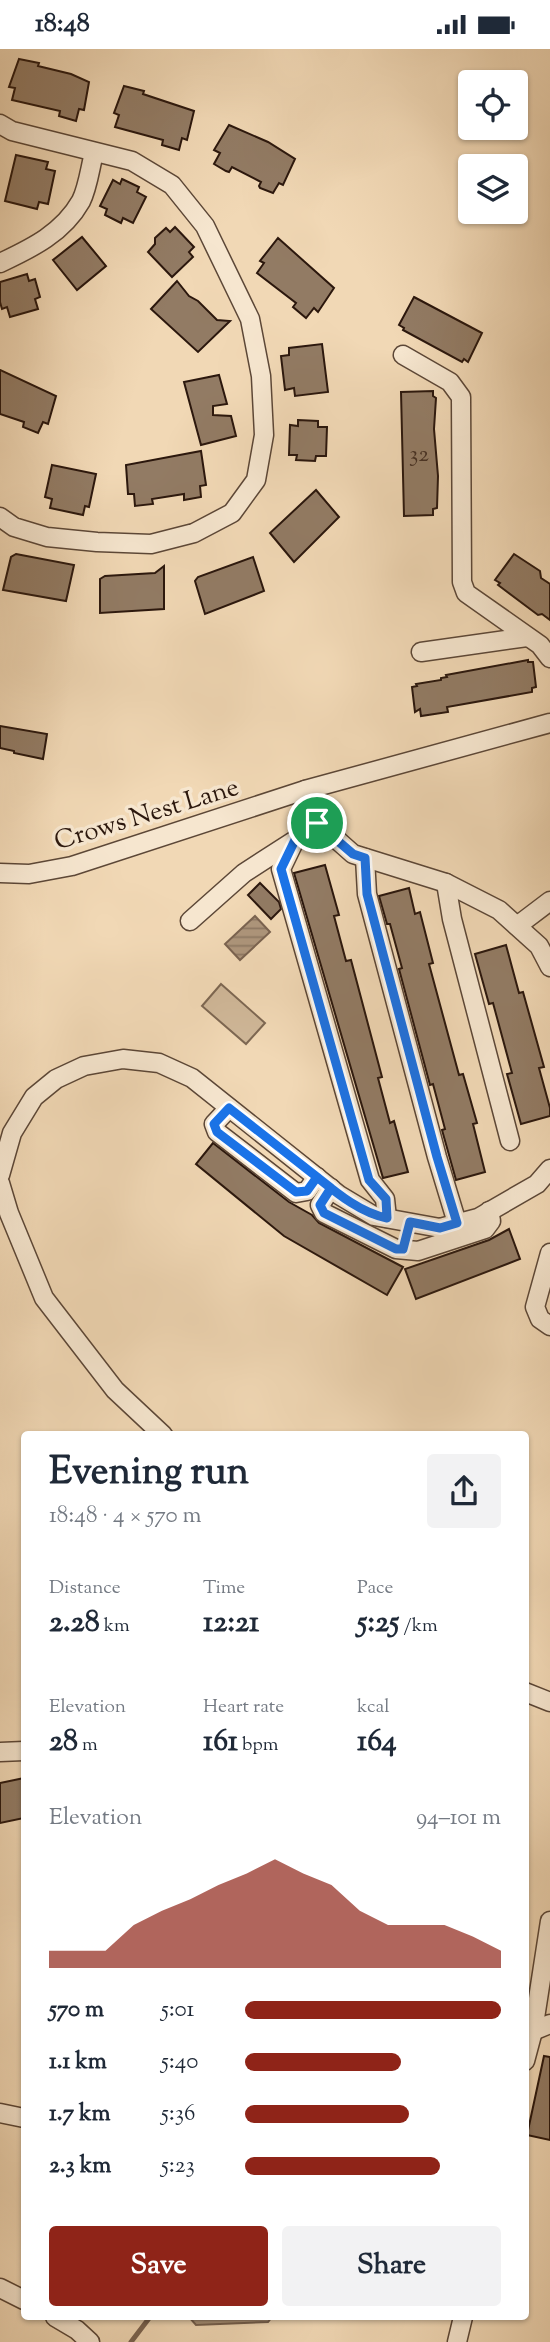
<!DOCTYPE html>
<meta charset="utf-8">
<style>
:root{--surface:#fff;--page:#f2f2f3;--text:#1f2937;--muted:#747a83;--accent:#8f2418}
body{margin:0;font-family:"Sorts Mill Goudy",serif;background:var(--page);color:var(--text);height:100vh;display:flex;flex-direction:column;font-size:26px;white-space:nowrap}
*{box-sizing:border-box;margin:0}
p{font-size:23px;color:var(--muted)}
.icon{flex:none;width:38px;height:38px;fill:none;stroke:currentColor;stroke-width:2;stroke-linecap:round;stroke-linejoin:round}
.map{position:relative;flex:1;overflow:hidden}
.side{position:absolute;left:21px;top:1382px;width:508px;height:889px;display:flex;flex-direction:column;background:var(--surface);border-radius:7px;box-shadow:0 2px 5px #0004}
.side>*{flex:none}
.tools{position:absolute;left:458px;top:21px;display:grid;gap:14px}
.tools a{display:grid;place-items:center;width:70px;height:70px;border-radius:7px;background:var(--surface);box-shadow:0 2px 5px #0004;font-size:35px}
.pin{position:absolute;display:grid;place-items:center;width:60px;height:60px;color:#fff;margin:-30px;border:4px solid #fff;border-radius:50%;box-shadow:0 2px 7px #0007}
.round{display:grid;place-items:center;flex:none;width:74px;height:74px;border-radius:7px;background:var(--page)}
.head{display:flex;align-items:center;justify-content:space-between;height:119px;padding:0 28px}
h1{font-size:38px;font-weight:800;line-height:52px}
.metrics{display:grid;grid-template-columns:repeat(3,1fr);gap:10px;height:119px;padding:7px 28px}
.metrics div{display:grid;align-content:center}
.metrics b{font-size:30px;font-weight:800}
.metrics small{font-size:19px;font-weight:400}
.metrics p{font-size:19px}
.chart{height:196px;padding:14px 28px}
.chart p{display:flex;justify-content:space-between}
.chart svg{width:100%;height:126px;margin-top:7px;fill:var(--accent);opacity:.7}
.primary-button{display:flex;gap:14px;margin-top:auto;padding:14px 28px}
.primary-button a{flex:1;height:80px;border-radius:7px;background:var(--accent);color:#fff;font-size:28px;font-weight:800;line-height:80px;text-align:center}
.primary-button a+a{background:var(--page);color:var(--text)}
ul{padding:0 28px;list-style:none;font-size:23px}
li{display:grid;grid-template-columns:112px 84px 1fr;align-items:center;height:52px}
li i{height:18px;border-radius:9px;background:var(--accent)}
.status{display:flex;justify-content:space-between;align-items:center;height:49px;padding:0 35px;background:var(--surface);direction:ltr}
.status svg{height:19px;fill:currentColor}
.map>svg:first-child{display:block}
.grass{fill:#cfb798;stroke:#7d6752;stroke-width:2}
.water{fill:url(#water-rules);stroke:#7a6350;stroke-width:2}
.lines{fill:none;stroke-linecap:round;stroke-linejoin:round}
.stream{stroke:#7a6350;stroke-width:5}
.building{fill:#927b64;stroke:#2b170d;stroke-width:2}
.minor-casing{stroke:#5c4737;stroke-width:21}
.minor{stroke:#f6e6cf;stroke-width:18}
.route-casing{stroke:#fff;stroke-width:14}
.route{stroke:#1a73e8;stroke-width:9}
.labels{text-anchor:middle;stroke-width:7;stroke-linejoin:round;paint-order:stroke}
.number-label{font-size:23px;fill:#453023}
.street-label{font-size:26px;fill:#2b170d;stroke:#f6e6cf}
</style>
<div class="status"><b>18:48</b><svg viewBox="0 0 49 12"><path d="M0 12V9h3v3zM5 12V6h3v6zM10 12V3h3v9zM15 12V0h3v12zM26 1h20v11H26zM47 4h2v5h-2z"/></svg></div>
<div class="map">
<svg width="550" height="2293" viewBox="0 0 550 2293">
<defs>
<pattern id="water-rules" width="6" height="5" patternUnits="userSpaceOnUse" patternTransform="scale(1.75)"><rect width="6" height="5" fill="#ae967c"/><path d="M0 2.5h6" fill="none" stroke="#8e7964"/></pattern>
</defs>
<rect width="100%" height="100%" fill="#f1d8b5"/>
<filter id="stains"><feTurbulence type="fractalNoise" baseFrequency=".00286" numOctaves="4"/><feColorMatrix values="0 0 0 0 .2 0 0 0 0 .09 0 0 0 0 .02 0 0 0 .5 -.17"/></filter>
<radialGradient id="worn" r=".72"><stop offset=".6" stop-color="#630" stop-opacity="0"/><stop offset="1" stop-color="#630" stop-opacity=".3"/></radialGradient>
<polygon class="grass" points="221,935 265,974 246,995 202,957"/>
<g class="water">
<polygon points="255,867 270,883 240,911 225,895"/>
<polygon points="189,2268 272,2268 268,2273 196,2276"/>
</g>
<g class="lines">
<polyline class="stream" points="131,2293 150,2268"/>
</g>
<g class="building">
<polygon points="19,10 39,14 38,17 71,25 89,33 84,61 79,60 76,72 59,67 60,62 12,51 15,39 9,38"/>
<polygon points="124,37 144,42 143,45 194,62 187,91 182,89 179,101 162,96 163,91 115,78 119,66 114,64"/>
<polygon points="229,76 268,93 295,110 283,136 279,134 273,144 260,139 259,137 261,133 232,118 229,123 226,122 214,115 220,104 214,101"/>
<polygon points="16,106 48,113 46,120 55,122 48,155 39,153 37,160 5,152"/>
<polygon points="122,130 139,138 137,143 146,148 133,174 123,169 121,174 105,166 107,160 100,157 113,131 120,135"/>
<polygon points="175,178 194,198 189,203 193,208 172,228 148,203 155,195 155,189 166,179 170,183"/>
<polygon points="82,188 106,217 77,241 53,211"/>
<polygon points="278,189 334,239 318,263 314,259 306,269 293,258 296,254 257,224 264,214 260,212"/>
<polygon points="27,225 29,232 35,230 40,248 35,250 38,260 10,268 7,258 2,260 0,253 0,233"/>
<polygon points="177,232 189,247 198,252 217,271 230,272 198,303 151,260"/>
<polygon points="414,248 482,284 468,313 464,310 462,313 403,281 404,279 399,276"/>
<polygon points="322,295 328,343 295,347 294,339 285,341 281,307 289,306 289,299"/>
<polygon points="0,321 56,347 48,375 43,373 38,384 23,378 24,373 0,365"/>
<polygon points="219,326 227,355 213,357 213,366 231,367 236,387 201,396 184,333"/>
<polygon points="433,342 433,347 436,349 434,380 438,427 437,459 433,460 433,466 404,467 401,343"/>
<polygon points="298,371 318,372 318,378 327,378 326,407 316,407 315,412 296,411 297,406 289,406 290,376 298,377"/>
<polygon points="201,402 206,436 200,437 201,448 184,451 184,445 152,450 153,455 135,457 134,445 128,445 126,416"/>
<polygon points="52,416 96,425 89,458 85,457 83,466 50,459 52,450 45,448"/>
<polygon points="316,441 339,468 294,513 270,484"/>
<polygon points="16,505 74,516 66,552 3,541 11,508"/>
<polygon points="514,505 540,522 541,529 550,535 550,571 542,565 538,566 498,536 500,534 495,531"/>
<polygon points="253,508 264,542 205,565 195,532 198,528"/>
<polygon points="164,517 164,560 100,564 100,530 105,527 155,524"/>
<polygon points="528,611 528,613 533,613 536,638 532,639 532,643 447,658 448,663 421,667 420,660 415,663 412,638 417,637 416,635 441,631 441,629 447,628 446,626"/>
<polygon points="0,677 47,685 43,710 14,704 14,702 0,699"/>
<polygon points="325,816 339,866 334,867 346,912 351,911 382,1028 378,1029 390,1074 394,1072 408,1123 383,1129 294,824"/>
<polygon points="260,834 279,853 281,860 271,870 248,846"/>
<polygon points="409,839 415,865 420,863 433,914 429,915 459,1026 463,1025 477,1074 473,1075 485,1123 456,1131 442,1081 445,1080 433,1035 430,1036 399,920 402,919 390,875 387,875 379,847"/>
<polygon points="506,896 519,944 523,943 544,1018 539,1019 550,1059 550,1067 521,1075 507,1025 512,1024 493,954 489,955 475,905"/>
<polygon points="213,1094 289,1153 312,1166 319,1174 403,1218 387,1246 284,1187 196,1115"/>
<polygon points="509,1180 520,1210 416,1250 405,1220 489,1191"/>
<polygon points="24,1729 24,1769 0,1774 0,1734"/>
<polygon points="544,2007 550,2008 550,2091 527,2086"/>
</g>
<g class="lines">
<defs>
<g id="minor">
<polyline points="0,75 12,82 132,112 172,136 205,177 250,270 261,327 264,386 256,431 232,464 194,484 151,495 97,493 47,488 14,478 0,468"/>
<path d="M0,214C32,199 63,184 81,152C88,138 90,119 94,104"/>
<polyline points="403,306 450,333 461,348 462,533 466,544 540,596 550,609"/>
<polyline points="421,603 527,588"/>
<polyline points="305,741 318,774 353,805 446,834 499,861 539,897 550,918"/>
<polyline points="318,774 295,791 281,820 370,1131 385,1150 387,1169"/>
<polyline points="365,809 367,845 437,1108 457,1174"/>
<polyline points="0,824 29,825 72,817 305,741 550,674"/>
<polyline points="446,834 452,870 510,1092"/>
<polyline points="190,872 244,824 292,793"/>
<polyline points="517,877 550,852"/>
<polyline points="229,1059 214,1075 217,1083 296,1144 307,1142 317,1128"/>
<polyline points="0,1126 12,1084 34,1048 56,1030 84,1017 123,1010 159,1014 192,1029 339,1146 374,1167 440,1179 478,1169 537,1135 550,1120"/>
<polyline points="0,1134 9,1164 44,1249 115,1341 163,1386"/>
<polyline points="331,1139 320,1156 324,1164 396,1200 418,1202 485,1180 491,1172 489,1162"/>
<polyline points="550,1204 535,1258 540,1270 550,1277"/>
<polyline points="525,1643 550,1653"/>
<polyline points="0,1703 24,1702"/>
<polyline points="550,1872 533,1982 550,1975"/>
<polyline points="525,2012 533,1982"/>
<polyline points="0,2064 24,2069"/>
<polyline points="0,2239 24,2251"/>
<polyline points="55,2268 77,2281 90,2293"/>
<polyline points="457,2293 463,2268"/>
</g>
</defs>
<use href="#minor" class="minor-casing"/>
<use href="#minor" class="minor"/>
</g>
<g class="lines">
<defs>
<path id="route" d="M317,774L295,791L281,820L369,1131L386,1150L387,1169C361,1164 338,1145 317,1128L229,1059L214,1075L217,1083L296,1143L307,1142L317,1128L331,1139L320,1156L324,1164L396,1200H403L410,1173L440,1179L457,1174L437,1108L367,845L365,809L353,805L317,774"/>
</defs>
<use href="#route" class="route-casing"/>
<use href="#route" class="route"/>
</g>
<g class="labels">
<g class="number-label">
<text x="419" y="412">32</text>
</g>
<g class="street-label">
<text transform="translate(146 764) rotate(-17)" y="9">Crows Nest Lane</text>
</g>
</g>
<rect width="100%" height="100%" filter="url(#stains)"/>
<rect width="100%" height="100%" fill="url(#worn)"/>
</svg>
<div class="tools">
<a><svg class="icon" aria-label="locate" viewBox="0 0 24 24"><circle cx="12" cy="12" r="6"/><path d="M12 2v4M12 18v4M2 12h4M18 12h4"/></svg></a>
<a><svg class="icon" aria-label="layers" viewBox="0 0 24 24"><path d="M12 4l9 5-9 5-9-5zM3 14l9 5 9-5"/></svg></a>
</div>
<div class="pin" style="left:317px;top:774px;background:#1e9e55"><svg class="icon" aria-label="arrive" viewBox="0 0 24 24"><path d="M6 21V4h12l-3 4 3 4H6"/></svg></div>
<section class="side">
<div class="head"><div><h1>Evening run</h1><p>18:48 · 4 × 570 m</p></div><a class="round"><svg class="icon" aria-label="share" viewBox="0 0 24 24"><path d="M12 15V3M7 8l5-5 5 5M5 13v7h14v-7"/></svg></a></div>
<div class="metrics">
<div><p>Distance</p><b>2.28<small> km</small></b></div>
<div><p>Time</p><b>12:21</b></div>
<div><p>Pace</p><b>5:25<small> /km</small></b></div>
</div>
<div class="metrics">
<div><p>Elevation</p><b>28<small> m</small></b></div>
<div><p>Heart rate</p><b>161<small> bpm</small></b></div>
<div><p>kcal</p><b>164</b></div>
</div>
<div class="chart"><p><span>Elevation</span>94–101 m</p>
<svg viewBox="0 0 160 44" preserveAspectRatio="none"><path d="M0 44V38L10 38L20 38L30 29L40 24L50 20L60 15L70 11L80 6L90 11L100 15L110 24L120 29L130 29L140 29L150 33L160 38V44z"/></svg>
</div>
<ul>
<li><b>570 m</b>5:01<i style="width:100%"></i></li>
<li><b>1.1 km</b>5:40<i style="width:61%"></i></li>
<li><b>1.7 km</b>5:36<i style="width:64%"></i></li>
<li><b>2.3 km</b>5:23<i style="width:76%"></i></li>
</ul>
<div class="primary-button"><a>Save</a><a>Share</a></div>
</section>
</div>
